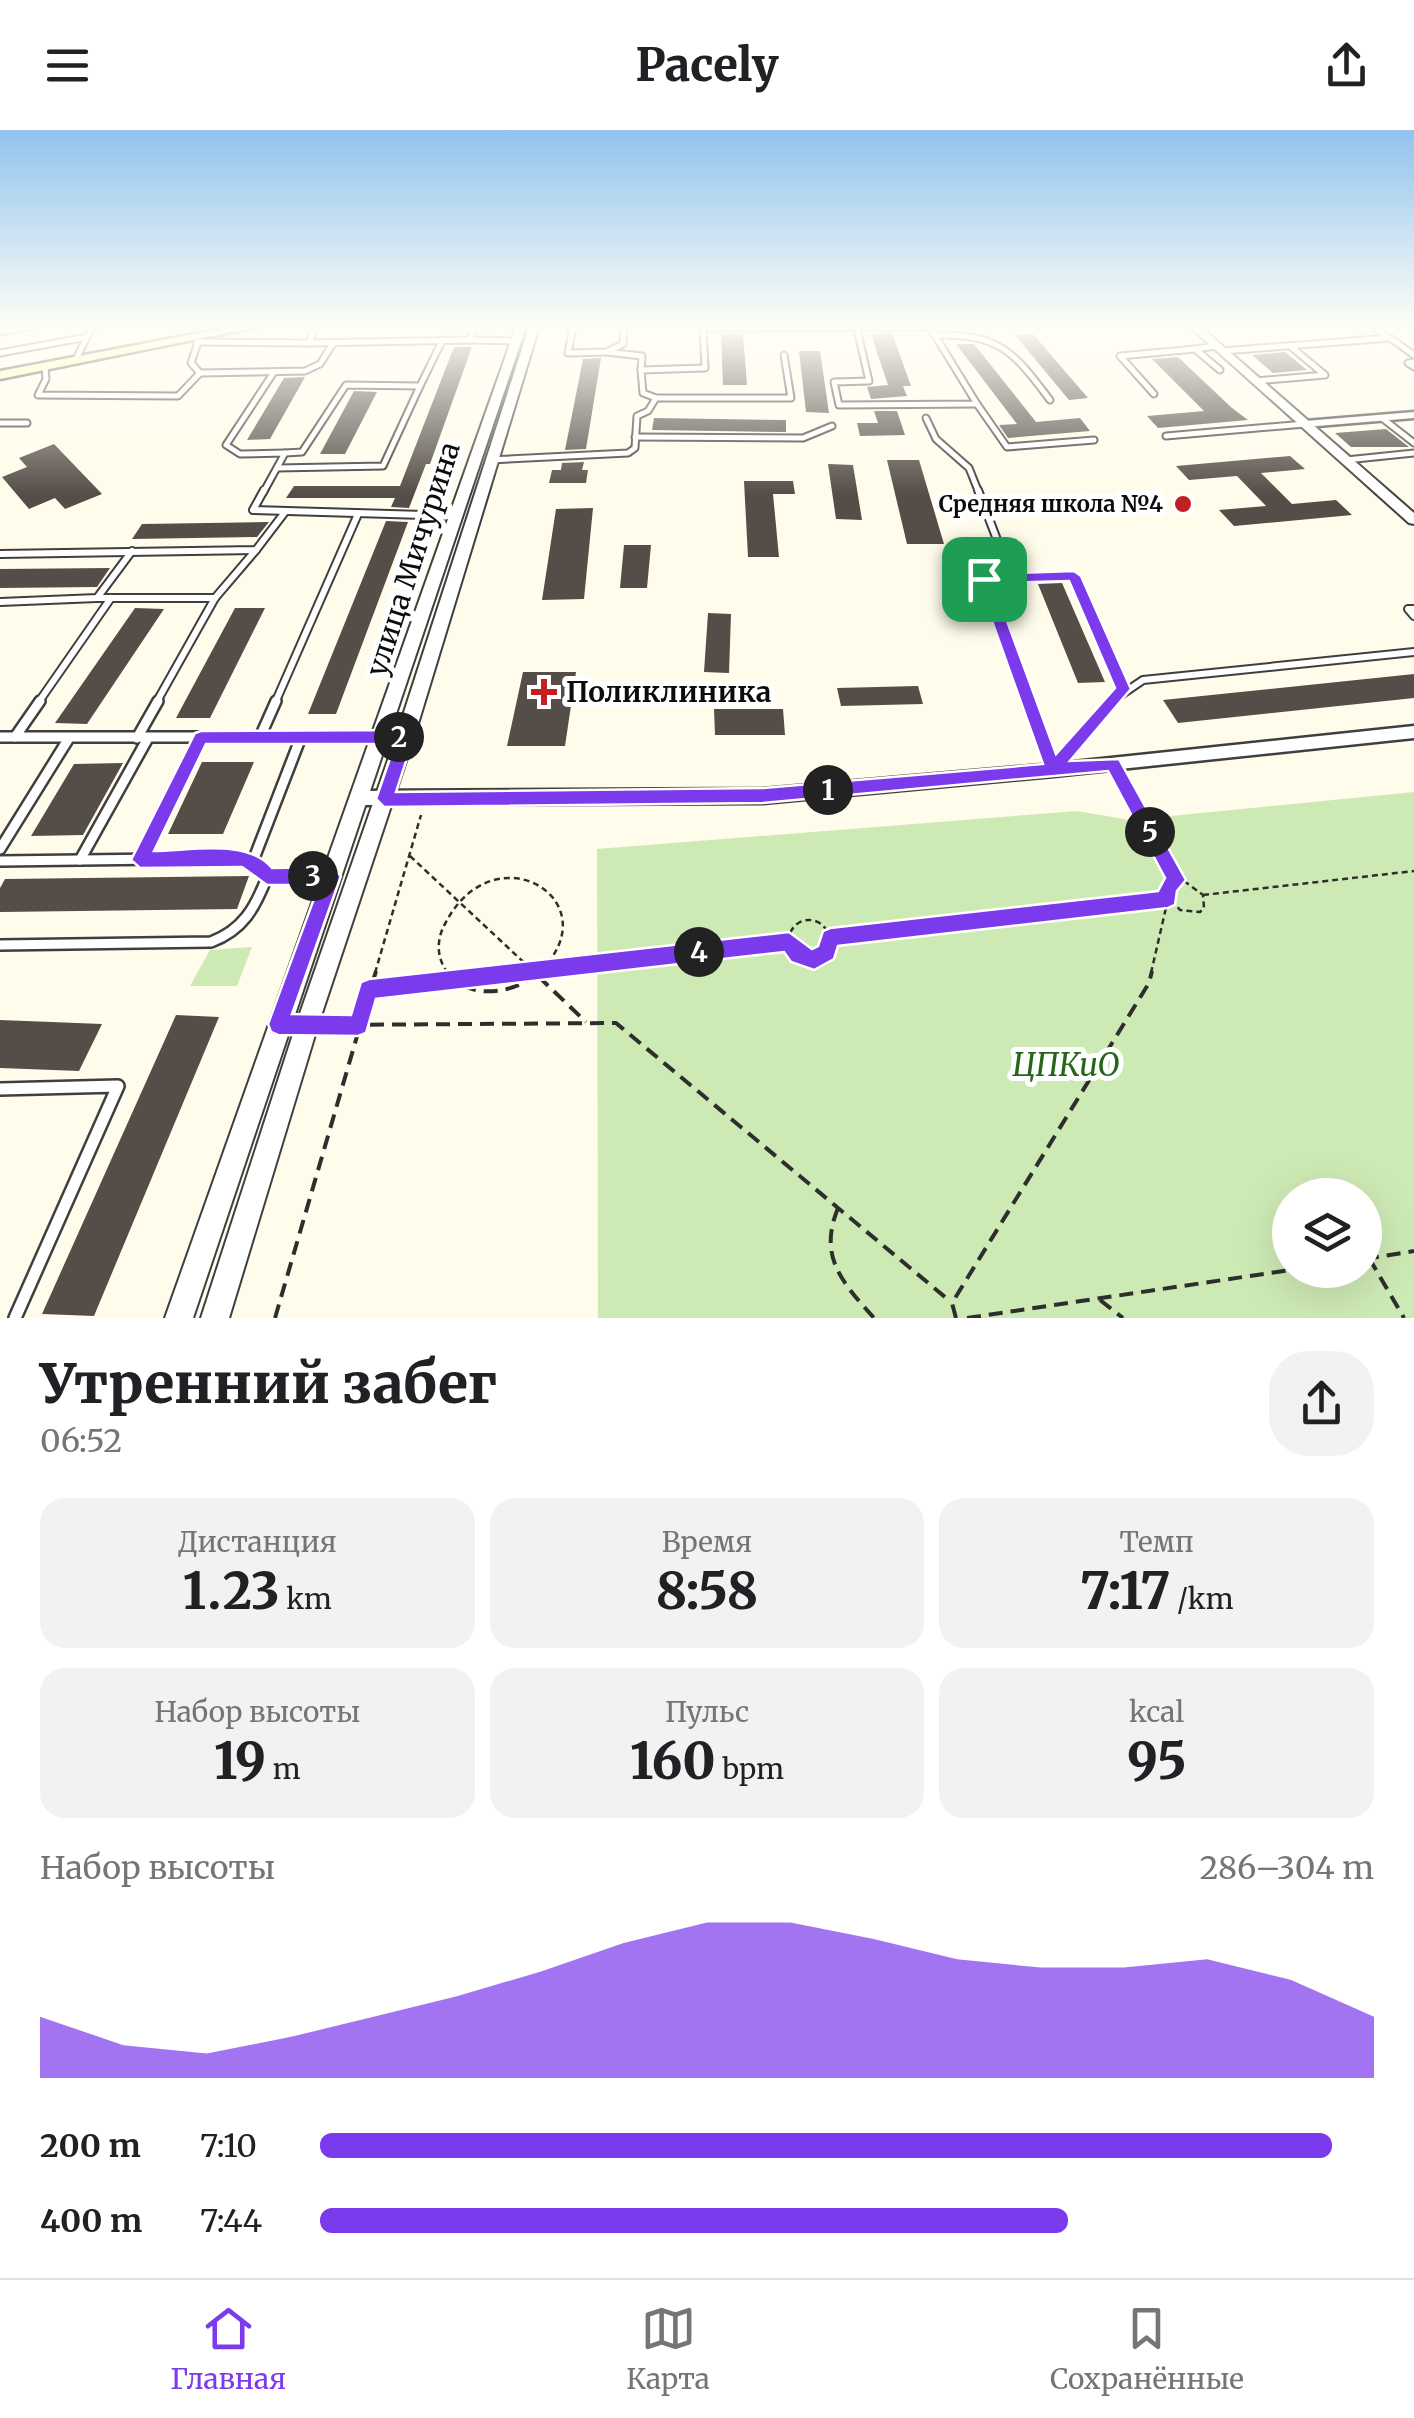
<!DOCTYPE html>
<html lang="ru">
<meta charset="utf-8">
<style>
:root{--surface:#fff;--page:#f2f2f2;--text:#202124;--muted:#757577;--line:#e0e0e0;--accent:#7c3aed}
body{margin:0;font-family:Merriweather,serif;background:var(--page);color:var(--text);height:100vh;display:flex;flex-direction:column;font-size:38px;white-space:nowrap}
*{box-sizing:border-box;margin:0}
p{font-size:32px;color:var(--muted)}
.icon{flex:none;width:55px;height:55px;fill:none;stroke:currentColor;stroke-width:2;stroke-linecap:round;stroke-linejoin:round}
.map{position:relative;height:1188px;overflow:hidden}
.side{display:flex;flex-direction:column;background:var(--surface);flex:1}
.side>*{flex:none}
.controls{position:absolute;left:1272px;top:1048px;display:grid;gap:20px}
.controls a{display:grid;place-items:center;width:110px;height:110px;border-radius:50%;background:var(--surface);box-shadow:0 10px 40px #0002;font-size:50px}
.pin{position:absolute;display:grid;place-items:center;width:85px;height:85px;color:#fff;margin:-42px;border-radius:20px;box-shadow:0 5px 15px #0006}
.km{position:absolute;width:50px;height:50px;margin:-25px;border-radius:50%;background:#222;color:#fff;font-size:28px;line-height:50px;text-align:center}
.round{display:grid;place-items:center;flex:none;width:105px;height:105px;border-radius:40px;background:var(--page)}
.summary{display:flex;align-items:center;justify-content:space-between;height:170px;padding:0 40px}
h1{font-size:55px;font-weight:800;line-height:75px}
.metrics{display:grid;grid-template-columns:repeat(3,1fr);gap:15px;height:170px;padding:10px 40px}
.metrics div{display:grid;align-content:center;border-radius:25px;background:var(--page);text-align:center}
.metrics b{font-size:50px;font-weight:800}
.metrics small{font-size:28px;font-weight:400}
.metrics p{font-size:28px}
.chart{height:280px;padding:20px 40px}
.chart p{display:flex;justify-content:space-between}
.chart svg{width:100%;height:180px;margin-top:10px;fill:var(--accent);opacity:.7}
ul{padding:0 40px;list-style:none;font-size:32px}
li{display:grid;grid-template-columns:160px 120px 1fr;align-items:center;height:75px}
li i{height:25px;border-radius:12px;background:var(--accent)}
header{display:flex;justify-content:space-between;align-items:center;height:130px;padding:0 40px;background:var(--surface);font-size:45px;font-weight:800}
.menu{display:flex;justify-content:space-around;align-items:center;height:140px;border-top:2px solid var(--line);background:var(--surface);font-size:28px;color:var(--muted)}
.menu a{display:grid;justify-items:center;gap:5px}
.menu .on{color:var(--accent)}
.map>svg:first-child{display:block}
.green{fill:#ceeab4;fill-rule:evenodd}
.building{fill:#554e48}
.lines{fill:none;stroke-linecap:round;stroke-linejoin:round}
.service-far3-casing{stroke:#3f3f3f;stroke-width:9}
.service-far2-casing{stroke:#3f3f3f;stroke-width:10}
.service-far1-casing{stroke:#3f3f3f;stroke-width:14}
.service-casing{stroke:#3f3f3f;stroke-width:16}
.minor-casing{stroke:#3f3f3f;stroke-width:5}
.tertiary-casing{stroke:#3f3f3f;stroke-width:4}
.secondary-casing{stroke:#2e2e2e;stroke-width:5}
.path-far1{stroke:#2e2e2e;stroke-width:2.5;stroke-dasharray:6 4;stroke-linecap:butt}
.path{stroke:#2e2e2e;stroke-width:4;stroke-dasharray:14 8;stroke-linecap:butt}
.service-far3{stroke:#fff;stroke-width:5}
.service-far2{stroke:#fff;stroke-width:6}
.service-far1{stroke:#fff;stroke-width:9}
.service{stroke:#fff;stroke-width:11}
.minor{fill:#fff;fill-rule:evenodd}
.tertiary{fill:#fff;fill-rule:evenodd}
.secondary{fill:#fff8a6;fill-rule:evenodd}
.route{fill:#7c3aed;stroke:#fff;stroke-width:2.5;fill-rule:evenodd}
.poi-dot{fill:#c11f21;stroke:#fff;stroke-width:4}
.labels{text-anchor:middle;stroke-width:10;stroke-linejoin:round;paint-order:stroke}
.far-poi-label{font-size:22px;font-weight:bold;fill:#0c0c0c;stroke:#fff;text-anchor:end}
.street-label{font-size:28px;fill:#0c0c0c;stroke:#fff}
.poi-label{font-size:28px;font-weight:bold;fill:#0c0c0c;stroke:#fff;text-anchor:start}
.near-park-label{font-size:32px;font-style:italic;fill:#27661a;stroke:#fff}
</style>
<header><svg class="icon" aria-label="menu" viewBox="0 0 24 24"><path d="M4 6h16M4 12h16M4 18h16"/></svg>Pacely<svg class="icon" aria-label="share" viewBox="0 0 24 24"><path d="M12 15V3M7 8l5-5 5 5M5 13v7h14v-7"/></svg></header>
<div class="map">
<svg width="1414" height="1188" viewBox="0 0 1414 1188">
<rect width="100%" height="100%" fill="#fffceb"/>
<g class="green">
<path d="M1414,662V1188H598L597,719L1077,681L1130,690ZM1290,1065H1365V1140H1290Z"/>
<polygon points="252,817 237,856 190,856 210,820"/>
</g>
<g class="building">
<polygon points="892,203 911,256 903,256 907,266 871,269 867,257 888,255 871,204"/>
<polygon points="721,204 743,204 747,255 723,255"/>
<polygon points="1033,204 1088,268 1069,270 1015,205"/>
<polygon points="956,214 974,214 1036,292 1080,288 1090,301 1008,308 999,295 1017,294"/>
<polygon points="454,217 472,217 430,334 426,334 409,378 391,377 395,368 286,368 294,356 400,356"/>
<polygon points="799,221 820,221 829,283 806,282"/>
<polygon points="1285,222 1307,240 1273,243 1252,225"/>
<polygon points="1178,227 1232,278 1248,290 1158,298 1147,286 1204,281 1152,229"/>
<polygon points="601,228 586,319 565,320 583,229"/>
<polygon points="305,247 270,309 247,310 284,248"/>
<polygon points="354,261 377,262 345,324 320,324"/>
<polygon points="874,281 897,281 905,305 860,306 857,293 878,293"/>
<polygon points="654,288 786,290 786,302 652,300"/>
<polygon points="1386,299 1409,317 1351,317 1335,303"/>
<polygon points="54,314 102,364 65,379 55,368 29,379 2,347 27,337 19,328"/>
<polygon points="1290,326 1305,339 1261,343 1292,374 1336,370 1352,385 1234,396 1219,380 1266,376 1237,346 1189,350 1176,336"/>
<polygon points="887,330 919,330 944,414 907,414"/>
<polygon points="584,332 582,340 588,340 586,353 549,353 552,340 561,340 562,333"/>
<polygon points="828,334 853,335 862,390 836,389"/>
<polygon points="744,351 793,351 795,364 773,364 779,427 748,427"/>
<polygon points="593,378 584,469 542,470 556,379"/>
<polygon points="386,391 408,392 336,584 308,584"/>
<polygon points="269,392 257,407 132,409 142,394"/>
<polygon points="624,415 651,415 647,458 620,458"/>
<polygon points="110,438 97,457 0,458 0,439"/>
<polygon points="1062,453 1105,552 1078,553 1038,454"/>
<polygon points="135,478 164,479 87,594 55,593"/>
<polygon points="235,478 265,478 210,588 176,588"/>
<polygon points="708,483 731,484 729,543 704,542"/>
<polygon points="523,542 576,542 565,616 507,616"/>
<polygon points="1414,544 1414,568 1178,593 1163,570"/>
<polygon points="918,556 923,574 841,576 837,558"/>
<polygon points="714,579 783,579 785,605 715,605"/>
<polygon points="202,632 254,632 223,704 168,704"/>
<polygon points="123,633 83,705 31,706 74,634"/>
<polygon points="249,746 237,779 0,782 0,758 5,749"/>
<polygon points="176,885 219,887 94,1186 42,1184"/>
<polygon points="0,890 102,894 79,941 0,938"/>
</g>
<g class="lines">
<defs>
<g id="service-far3">
<polyline points="474,197 470,210 516,211"/>
<polyline points="573,197 568,223 606,222 623,214 624,197"/>
<polyline points="1373,197 1390,208"/>
<polyline points="857,199 869,251 834,252 839,275 977,274 931,199"/>
<polyline points="0,202 29,197"/>
<path d="M935,205C1000,204 1013,221 1050,270"/>
<polyline points="197,212 309,213 315,197"/>
<polyline points="309,213 470,210"/>
<polyline points="1216,216 1195,219 1220,240"/>
<polyline points="1222,221 1390,208 1414,225"/>
<polyline points="606,222 642,226 641,240 705,238 703,198 930,197"/>
<polyline points="0,223 87,207"/>
<polyline points="75,231 92,197"/>
<polyline points="1414,232 1408,233 1414,237"/>
<polyline points="45,237 46,249 38,265 178,266 200,243 191,233 197,215"/>
<polyline points="641,240 643,263 656,268 791,268 784,225"/>
<polyline points="200,243 305,241 320,234 334,212"/>
<polyline points="1256,251 1325,245 1290,216"/>
<polyline points="420,256 442,211"/>
<polyline points="1154,264 1120,226 1195,219"/>
<polyline points="977,274 1007,317 1094,310"/>
<polyline points="926,288 936,309 969,338 979,363"/>
<polyline points="1382,288 1414,313"/>
<polyline points="0,293 27,293"/>
<polyline points="1166,306 1305,294"/>
<polyline points="635,307 803,308 832,296"/>
<polyline points="490,330 628,323 635,318 637,286 648,281 656,268"/>
<polyline points="1346,330 1414,323"/>
<polyline points="277,338 383,336 420,256 346,255 302,322 285,323"/>
<polyline points="263,363 285,323 240,324 226,315 274,242"/>
</g>
<g id="service-far2">
<polyline points="264,360 253,380 458,386"/>
<polyline points="978,360 1001,420 979,434 1030,573"/>
<polyline points="0,424 256,420 285,382"/>
<polyline points="984,449 1074,446 1123,559"/>
<polyline points="97,468 215,468"/>
<polyline points="0,472 97,468 132,421"/>
<polyline points="1414,479 1408,479 1414,486"/>
<polyline points="38,573 111,468"/>
<polyline points="156,573 215,468 256,420"/>
<polyline points="275,573 358,384"/>
<polyline points="1109,573 1143,550 1414,522"/>
</g>
<g id="service-far1">
<polyline points="40,571 15,607 405,607"/>
<polyline points="1029,571 1054,640"/>
<polyline points="0,607 15,607"/>
<polyline points="260,607 276,571"/>
<polyline points="137,608 158,571"/>
<polyline points="1054,640 1112,571"/>
<polyline points="0,719 69,608"/>
<polyline points="80,730 148,608"/>
<polyline points="140,730 201,608"/>
<path d="M0,731L242,728L257,733L267,747C255,778 243,800 211,812L0,815"/>
<polyline points="253,731 301,607"/>
<polyline points="267,747 327,746"/>
</g>
<polyline id="service" points="0,959 118,956 15,1188"/>
<g id="minor">
<polygon points="1414,282 1414,288 1305,297 1300,294 1305,291"/>
<polygon points="1414,596 1414,608 1054,646 763,673 360,675 354,673 352,668 354,663 360,661 763,659 1054,634"/>
</g>
<g id="tertiary">
<polygon points="516,197 526,197 193,1188 165,1188"/>
<polygon points="529,197 539,197 414,607 318,895 229,1188 201,1188 296,895 396,607"/>
<polygon points="1190,197 1201,197 1414,383 1414,394 1409,393"/>
</g>
<polygon id="secondary" points="231,197 257,197 0,249 0,241"/>
</defs>
<use href="#service-far3" class="service-far3-casing"/>
<use href="#service-far2" class="service-far2-casing"/>
<use href="#service-far1" class="service-far1-casing"/>
<use href="#service" class="service-casing"/>
<use href="#minor" class="minor-casing"/>
<use href="#tertiary" class="tertiary-casing"/>
<use href="#secondary" class="secondary-casing"/>
<g class="path-far1">
<polyline points="1120,646 1177,751"/>
<polyline points="410,726 532,840"/>
<polygon points="1184,751 1203,765 1204,778 1200,782 1180,780 1166,762 1171,752"/>
<polyline points="1203,765 1414,741"/>
<circle cx="809" cy="810" r="20"/>
<polyline points="830,807 1168,769 1151,843"/>
<polyline points="375,843 421,685"/>
<path d="M448,843C436,828 436,809 446,792C496,698 614,773 538,843"/>
<polyline points="511,843 789,812"/>
</g>
<g class="path">
<path d="M446,841C470,872 515,864 541,841"/>
<polyline points="538,846 586,892"/>
<polyline points="370,859 534,841"/>
<polyline points="326,895 616,893 951,1172"/>
<path d="M838,1078C818,1127 842,1152 874,1188"/>
<polyline points="1369,1128 1404,1188"/>
<polyline points="1365,1129 1414,1121"/>
<polyline points="1100,1170 1123,1188"/>
<polyline points="275,1188 376,841"/>
<polyline points="956,1188 952,1173 1149,853 1152,841"/>
<polyline points="967,1188 1290,1140"/>
</g>
<use href="#service-far3" class="service-far3"/>
<use href="#service-far2" class="service-far2"/>
<use href="#service-far1" class="service-far1"/>
<use href="#service" class="service"/>
<use href="#minor" class="minor"/>
<use href="#tertiary" class="tertiary"/>
<use href="#secondary" class="secondary"/>
</g>
<linearGradient id="sky" x2="0" y2="1"><stop stop-color="#91c3ee"/><stop offset="0.54" stop-color="#fffef6"/><stop offset="1" stop-color="#fffef6" stop-opacity="0"/></linearGradient>
<rect width="1414" height="364" fill="url(#sky)"/>
<path class="route" d="M1074,441L1081,446L1131,559L1070,631L1119,629L1186,750L1177,761L1175,775L1168,778L838,816L834,829L814,840L791,832L784,822L376,869L366,903L358,906L278,905L271,902L268,894L319,755H267L242,737L140,738L131,730L195,603L201,601L406,600L414,607L396,662L763,658L1043,634L977,449L984,444ZM1069,451L1115,558L1056,624L993,453ZM206,614H395L376,669L384,677L763,673L1108,641L1165,748L1158,761L830,798L823,801L818,816L812,819L789,802L369,849L361,852L351,885L292,884L341,746L332,737L272,738C248,708 189,721 154,721Z"/>
<g class="poi-dot">
<circle cx="1183" cy="374" r="10"/>
<path d="M539 547h10v10h10v10h-10v10h-10v-10h-10v-10h10z"/>
</g>
<g class="labels">
<g class="far-poi-label">
<text x="1163" y="382">Средняя школа №4</text>
</g>
<g class="street-label">
<text transform="translate(413 429) rotate(-72)" y="10">улица Мичурина</text>
</g>
<g class="poi-label">
<text x="566" y="572">Поликлиника</text>
</g>
<g class="near-park-label">
<text x="1066" y="946">ЦПКиО</text>
</g>
</g>
</svg>
<div class="controls">
<a><svg class="icon" aria-label="layers" viewBox="0 0 24 24"><path d="M12 4l9 5-9 5-9-5zM3 14l9 5 9-5"/></svg></a>
</div>
<div class="pin" style="left:984px;top:449px;background:#1e9e55"><svg class="icon" aria-label="arrive" viewBox="0 0 24 24"><path d="M6 21V4h12l-3 4 3 4H6"/></svg></div>
<b class="km" style="left:828px;top:660px">1</b>
<b class="km" style="left:399px;top:607px">2</b>
<b class="km" style="left:313px;top:746px">3</b>
<b class="km" style="left:699px;top:822px">4</b>
<b class="km" style="left:1150px;top:702px">5</b>
</div>
<section class="side">
<div class="summary"><div><h1>Утренний забег</h1><p>06:52</p></div><a class="round"><svg class="icon" aria-label="share" viewBox="0 0 24 24"><path d="M12 15V3M7 8l5-5 5 5M5 13v7h14v-7"/></svg></a></div>
<div class="metrics">
<div><p>Дистанция</p><b>1.23<small> km</small></b></div>
<div><p>Время</p><b>8:58</b></div>
<div><p>Темп</p><b>7:17<small> /km</small></b></div>
</div>
<div class="metrics">
<div><p>Набор высоты</p><b>19<small> m</small></b></div>
<div><p>Пульс</p><b>160<small> bpm</small></b></div>
<div><p>kcal</p><b>95</b></div>
</div>
<div class="chart"><p><span>Набор высоты</span>286–304 m</p>
<svg viewBox="0 0 160 44" preserveAspectRatio="none"><path d="M0 44V29L10 36L20 38L30 34L40 29L50 24L60 18L70 11L80 6L90 6L100 10L110 15L120 17L130 17L140 15L150 20L160 29V44z"/></svg>
</div>
<ul>
<li><b>200 m</b>7:10<i style="width:96%"></i></li>
<li><b>400 m</b>7:44<i style="width:71%"></i></li>
</ul>
</section>
<nav class="menu">
<a class="on"><svg class="icon" aria-label="home" viewBox="0 0 24 24"><path d="M3 11l9-7 9 7M6 9v11h12V9"/></svg>Главная</a>
<a><svg class="icon" aria-label="map" viewBox="0 0 24 24"><path d="M3 6l6-2 6 2 6-2v14l-6 2-6-2-6 2zM9 4v14M15 6v14"/></svg>Карта</a>
<a><svg class="icon" aria-label="saved" viewBox="0 0 24 24"><path d="M7 4h10v16l-5-4-5 4z"/></svg>Сохранённые</a>
</nav>
